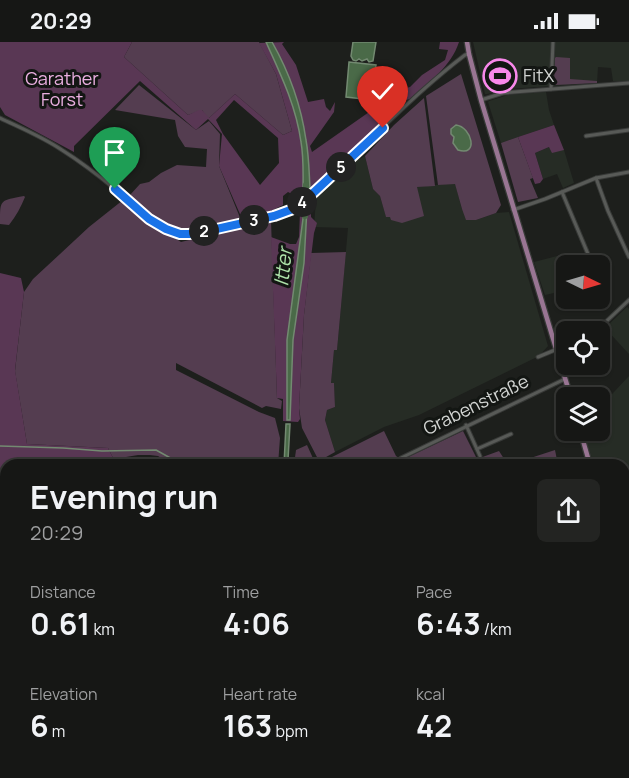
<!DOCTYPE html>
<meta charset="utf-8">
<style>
:root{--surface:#161715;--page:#232422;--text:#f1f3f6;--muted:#9e9fa0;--line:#353634}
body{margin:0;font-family:Manrope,sans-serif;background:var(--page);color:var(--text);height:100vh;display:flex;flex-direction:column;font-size:22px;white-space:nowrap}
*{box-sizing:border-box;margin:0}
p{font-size:20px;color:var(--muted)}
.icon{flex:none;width:33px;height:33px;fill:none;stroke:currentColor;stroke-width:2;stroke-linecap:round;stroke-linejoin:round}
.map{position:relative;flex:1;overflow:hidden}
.sheet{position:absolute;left:0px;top:417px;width:630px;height:320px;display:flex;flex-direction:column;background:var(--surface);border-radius:18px 18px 0 0;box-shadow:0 2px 4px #0004,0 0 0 2px var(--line)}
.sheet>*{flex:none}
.needle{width:39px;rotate:95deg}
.buttons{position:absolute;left:556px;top:213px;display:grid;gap:12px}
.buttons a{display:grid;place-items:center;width:54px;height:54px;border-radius:9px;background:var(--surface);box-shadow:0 2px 4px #0004,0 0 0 2px var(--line);font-size:30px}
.pin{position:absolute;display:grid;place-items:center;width:51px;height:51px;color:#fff;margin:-62px -26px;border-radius:50% 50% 50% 0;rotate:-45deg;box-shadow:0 0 6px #0007}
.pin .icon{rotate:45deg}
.km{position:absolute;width:30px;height:30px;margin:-15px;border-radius:50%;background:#222;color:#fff;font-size:16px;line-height:30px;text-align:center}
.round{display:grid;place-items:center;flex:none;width:63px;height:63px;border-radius:9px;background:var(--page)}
.headline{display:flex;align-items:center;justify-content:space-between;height:102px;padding:0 30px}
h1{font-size:33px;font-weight:700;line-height:45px}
.metrics{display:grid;grid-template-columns:repeat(3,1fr);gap:9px;height:102px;padding:6px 30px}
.metrics div{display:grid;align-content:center}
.metrics b{font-size:30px;font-weight:700}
.metrics small{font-size:16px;font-weight:400}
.metrics p{font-size:16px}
.status{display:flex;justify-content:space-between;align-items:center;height:42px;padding:0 30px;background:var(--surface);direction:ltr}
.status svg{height:16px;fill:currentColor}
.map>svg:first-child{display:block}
.built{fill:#262c25}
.green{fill:#543d50}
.forest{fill:#593754;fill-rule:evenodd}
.water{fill:#4a6a48;stroke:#738a71;stroke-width:1.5}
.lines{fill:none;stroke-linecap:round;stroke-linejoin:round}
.stream{stroke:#738a71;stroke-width:1.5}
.river{stroke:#4a6a48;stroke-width:6}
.street-casing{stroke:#383a38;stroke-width:5}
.primary-casing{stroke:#383a38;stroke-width:7}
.street{stroke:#585a57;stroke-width:3}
.primary{stroke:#997593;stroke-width:4.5}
.route-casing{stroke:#fff;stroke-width:12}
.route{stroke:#1a73e8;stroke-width:8}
.labels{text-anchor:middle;stroke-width:6;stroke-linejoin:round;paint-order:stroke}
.poi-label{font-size:18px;fill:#d2d4d2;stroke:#131613;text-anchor:start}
.park-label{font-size:18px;fill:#ebafe1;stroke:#131613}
.street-label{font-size:18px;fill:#d2d4d2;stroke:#131613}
.water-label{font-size:20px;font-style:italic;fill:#aee3aa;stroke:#131613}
</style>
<div class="status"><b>20:29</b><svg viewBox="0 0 49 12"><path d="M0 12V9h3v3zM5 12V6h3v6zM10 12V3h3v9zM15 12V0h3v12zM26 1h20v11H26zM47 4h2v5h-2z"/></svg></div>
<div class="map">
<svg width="629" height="736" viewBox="0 0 629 736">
<rect width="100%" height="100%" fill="#1d1f1c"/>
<g class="built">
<polygon points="473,0 629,0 629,39 613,39 611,26 598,25 597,41 508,47 487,52 485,52"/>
<polygon points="546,50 549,68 554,83 501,101 488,60 489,59 508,53"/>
<polygon points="549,105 564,108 574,141 563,146 557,132 543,137 535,111"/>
<polygon points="365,114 373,147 380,154 386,174 416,145 455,141 462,167 476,178 496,171 509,170 548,304 539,314 419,373 384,385 335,410 325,378 327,368 335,365 334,342 331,341 334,308 337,308 348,186 314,185 316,157 351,122"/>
<polygon points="561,213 561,222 567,235 567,248 545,253 534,220"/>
<polygon points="627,265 629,267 629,312 605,286"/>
<polygon points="629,334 629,538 624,522 624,423 594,423 583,389 600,388 600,365"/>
<polygon points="624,553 629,569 629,736 349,736 346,731 624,730"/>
</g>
<g class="green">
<polygon points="132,0 259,0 276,32 292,89 283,93 235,52 208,77 202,68 188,73 124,15"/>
<polygon points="556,15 570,16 570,37 597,39 597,41 555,43 554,41 555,16"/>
<polygon points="461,32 501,163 496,171 476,178 466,178 462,167 455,142 438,143 426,54"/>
<path d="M139,43L196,88L209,79L220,92L219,124L241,178C225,182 202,189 185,188C164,186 143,168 130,153L140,142L149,140L161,131L177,123L206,125L207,107L185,105L178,94L175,78L115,68Z"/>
<polygon points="424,56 435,144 417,145 424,174 402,181 391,178 390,175 386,175 380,154 373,147 365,114 394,83"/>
<polygon points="518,95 533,136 530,137 538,156 518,160 501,101"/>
<path d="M24,154L25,155C21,165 16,174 9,183L0,182C0,156 0,159 24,154Z"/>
<polygon points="123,158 148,178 181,200 271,178 277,356 282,359 281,367 266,364 262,366 176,321 176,328 259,370 275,376 280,396 278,423 173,423 158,414 150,413 138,413 126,415 117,419 112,414 108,406 27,402 15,329 24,250 33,237 60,212 89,185"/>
<polygon points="346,210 337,308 334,308 331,341 334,341 335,365 327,368 325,378 335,410 319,419 302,386 299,366 304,273 311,211"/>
<polygon points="384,389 396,414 402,418 463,389 477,417 499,409 508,423 321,423 320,421"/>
<polygon points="307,403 316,423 294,423 296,408"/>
<polygon points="555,408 557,418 543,423 509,423"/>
<polygon points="291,731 346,731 349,736 294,736"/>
</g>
<g class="forest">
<path d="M0,0H132L124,15L188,73L199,68H202L209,76L235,52L283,93L292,89L276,32L259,1L284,0L282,2L296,23L308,60L324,57L326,65L330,69L335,60L334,70L310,104L312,110L372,68L389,61L391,62L395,60V68L299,161H297V157H295L294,153L288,150L283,154V163L259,175L243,179L219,124L222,92L208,77L196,88L140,39L74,104V110L5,73L0,65ZM234,58L278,96L279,121L260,143L223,92L216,78Z"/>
<path d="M440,0H459C451,25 429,40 410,57L406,58L399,55L403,47L410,45L422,33L445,18L448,8L439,7Z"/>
<polygon points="554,83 564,108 552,111 549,105 535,111 543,137 540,141 535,142 518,95"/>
<polygon points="310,161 311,161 311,175 317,181 314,191 304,273 299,366 300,377 298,380 283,379 283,357 277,356 271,195 290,202 296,202 299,195 300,170"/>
<polygon points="0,231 21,236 24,250 15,328 27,402 108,406 112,414 117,419 110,423 6,423 6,466 0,465"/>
</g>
<g class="water">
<path d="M266,0H272C289,30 301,63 306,98C309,114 309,130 310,146L303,151C303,134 304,117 301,100C296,64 281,33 266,0Z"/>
<polygon points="353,0 376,0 373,19 369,20 367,17 362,19 359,17 356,19 353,18 351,14"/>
<polygon points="349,20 376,23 372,58 346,55"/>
<path d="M456,83C472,85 479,115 458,108L453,101L454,95L451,92V87Z"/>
<polygon points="307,166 304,221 293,298 290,378 287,378 287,298 304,169"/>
<polygon points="286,382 290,382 288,418 288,423 284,423"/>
</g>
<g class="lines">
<polyline class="stream" points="0,404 63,406 102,409 156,408 183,423"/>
<polyline class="river" points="305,174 306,143"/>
<defs>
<g id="street">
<polyline points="551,47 553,0"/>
<polyline points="481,58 503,51 629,41"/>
<path d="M0,76C21,86 43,95 62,108C81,120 98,133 115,147C137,165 158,192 189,192L274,174C306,165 337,129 361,106C395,74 428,41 465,13L469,12"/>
<polyline points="586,94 629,88"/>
<polyline points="596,136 608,169 629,215"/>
<polyline points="562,150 588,212"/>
<polyline points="513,168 545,157 596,136 629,130"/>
<polyline points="595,290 629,258"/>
<polyline points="538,315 567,303"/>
<polyline points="466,383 480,414"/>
<polyline points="477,407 511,392"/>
<polyline points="401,416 565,337"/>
<polyline points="624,706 629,711"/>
<polyline points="529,730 534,736"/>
<polyline points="486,736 491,730"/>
</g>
<g id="primary">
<polyline points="467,0 469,12 481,58 571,356"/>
<polyline points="580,388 590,423"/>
<polyline points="624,535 629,552"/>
</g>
</defs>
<use href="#street" class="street-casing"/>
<use href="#primary" class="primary-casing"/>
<use href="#street" class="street"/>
<use href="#primary" class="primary"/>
</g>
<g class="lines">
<defs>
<polyline id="route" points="115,147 149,177 166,187 180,192 189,192 212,188 274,174 293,167 311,153 383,86"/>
</defs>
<use href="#route" class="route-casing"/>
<use href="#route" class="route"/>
</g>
<defs>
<symbol id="stadium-ring" viewBox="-11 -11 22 22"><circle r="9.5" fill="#131613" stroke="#f888ea" stroke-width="1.5"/><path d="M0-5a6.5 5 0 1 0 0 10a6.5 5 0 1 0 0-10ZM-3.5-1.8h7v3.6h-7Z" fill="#f888ea"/></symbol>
</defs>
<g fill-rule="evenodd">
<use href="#stadium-ring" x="481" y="15" width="38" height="38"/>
</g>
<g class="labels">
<g class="poi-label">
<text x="523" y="40">FitX</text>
</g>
<g class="park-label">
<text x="62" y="43">Garather<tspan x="62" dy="21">Forst</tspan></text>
</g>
<g class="street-label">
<text transform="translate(476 363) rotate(-26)" y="6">Grabenstraße</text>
</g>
<g class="water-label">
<text transform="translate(283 225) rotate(-84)" y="7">Itter</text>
</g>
</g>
</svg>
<div class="buttons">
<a><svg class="needle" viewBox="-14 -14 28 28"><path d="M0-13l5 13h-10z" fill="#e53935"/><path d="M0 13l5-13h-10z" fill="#9e9fa0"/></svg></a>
<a><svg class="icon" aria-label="locate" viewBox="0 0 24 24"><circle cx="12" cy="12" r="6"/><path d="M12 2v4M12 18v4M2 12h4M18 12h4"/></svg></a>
<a><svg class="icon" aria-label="layers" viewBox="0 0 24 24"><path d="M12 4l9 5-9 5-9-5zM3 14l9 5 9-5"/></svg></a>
</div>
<div class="pin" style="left:115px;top:147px;background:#1e9e55"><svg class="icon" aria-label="arrive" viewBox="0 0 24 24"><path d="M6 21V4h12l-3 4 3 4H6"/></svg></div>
<div class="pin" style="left:383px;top:86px;background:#d93025"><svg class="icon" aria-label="check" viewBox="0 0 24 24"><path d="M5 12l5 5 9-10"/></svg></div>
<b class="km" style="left:204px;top:189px">2</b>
<b class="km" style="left:254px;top:178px">3</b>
<b class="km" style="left:302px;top:160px">4</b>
<b class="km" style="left:341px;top:125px">5</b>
<section class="sheet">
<div class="headline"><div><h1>Evening run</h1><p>20:29</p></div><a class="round"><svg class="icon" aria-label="share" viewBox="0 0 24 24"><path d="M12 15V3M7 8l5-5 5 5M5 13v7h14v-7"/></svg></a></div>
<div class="metrics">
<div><p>Distance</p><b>0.61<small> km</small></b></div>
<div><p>Time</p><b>4:06</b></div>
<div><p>Pace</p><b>6:43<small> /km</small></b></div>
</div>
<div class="metrics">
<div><p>Elevation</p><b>6<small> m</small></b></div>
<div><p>Heart rate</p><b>163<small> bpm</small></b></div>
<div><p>kcal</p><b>42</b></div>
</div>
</section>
</div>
